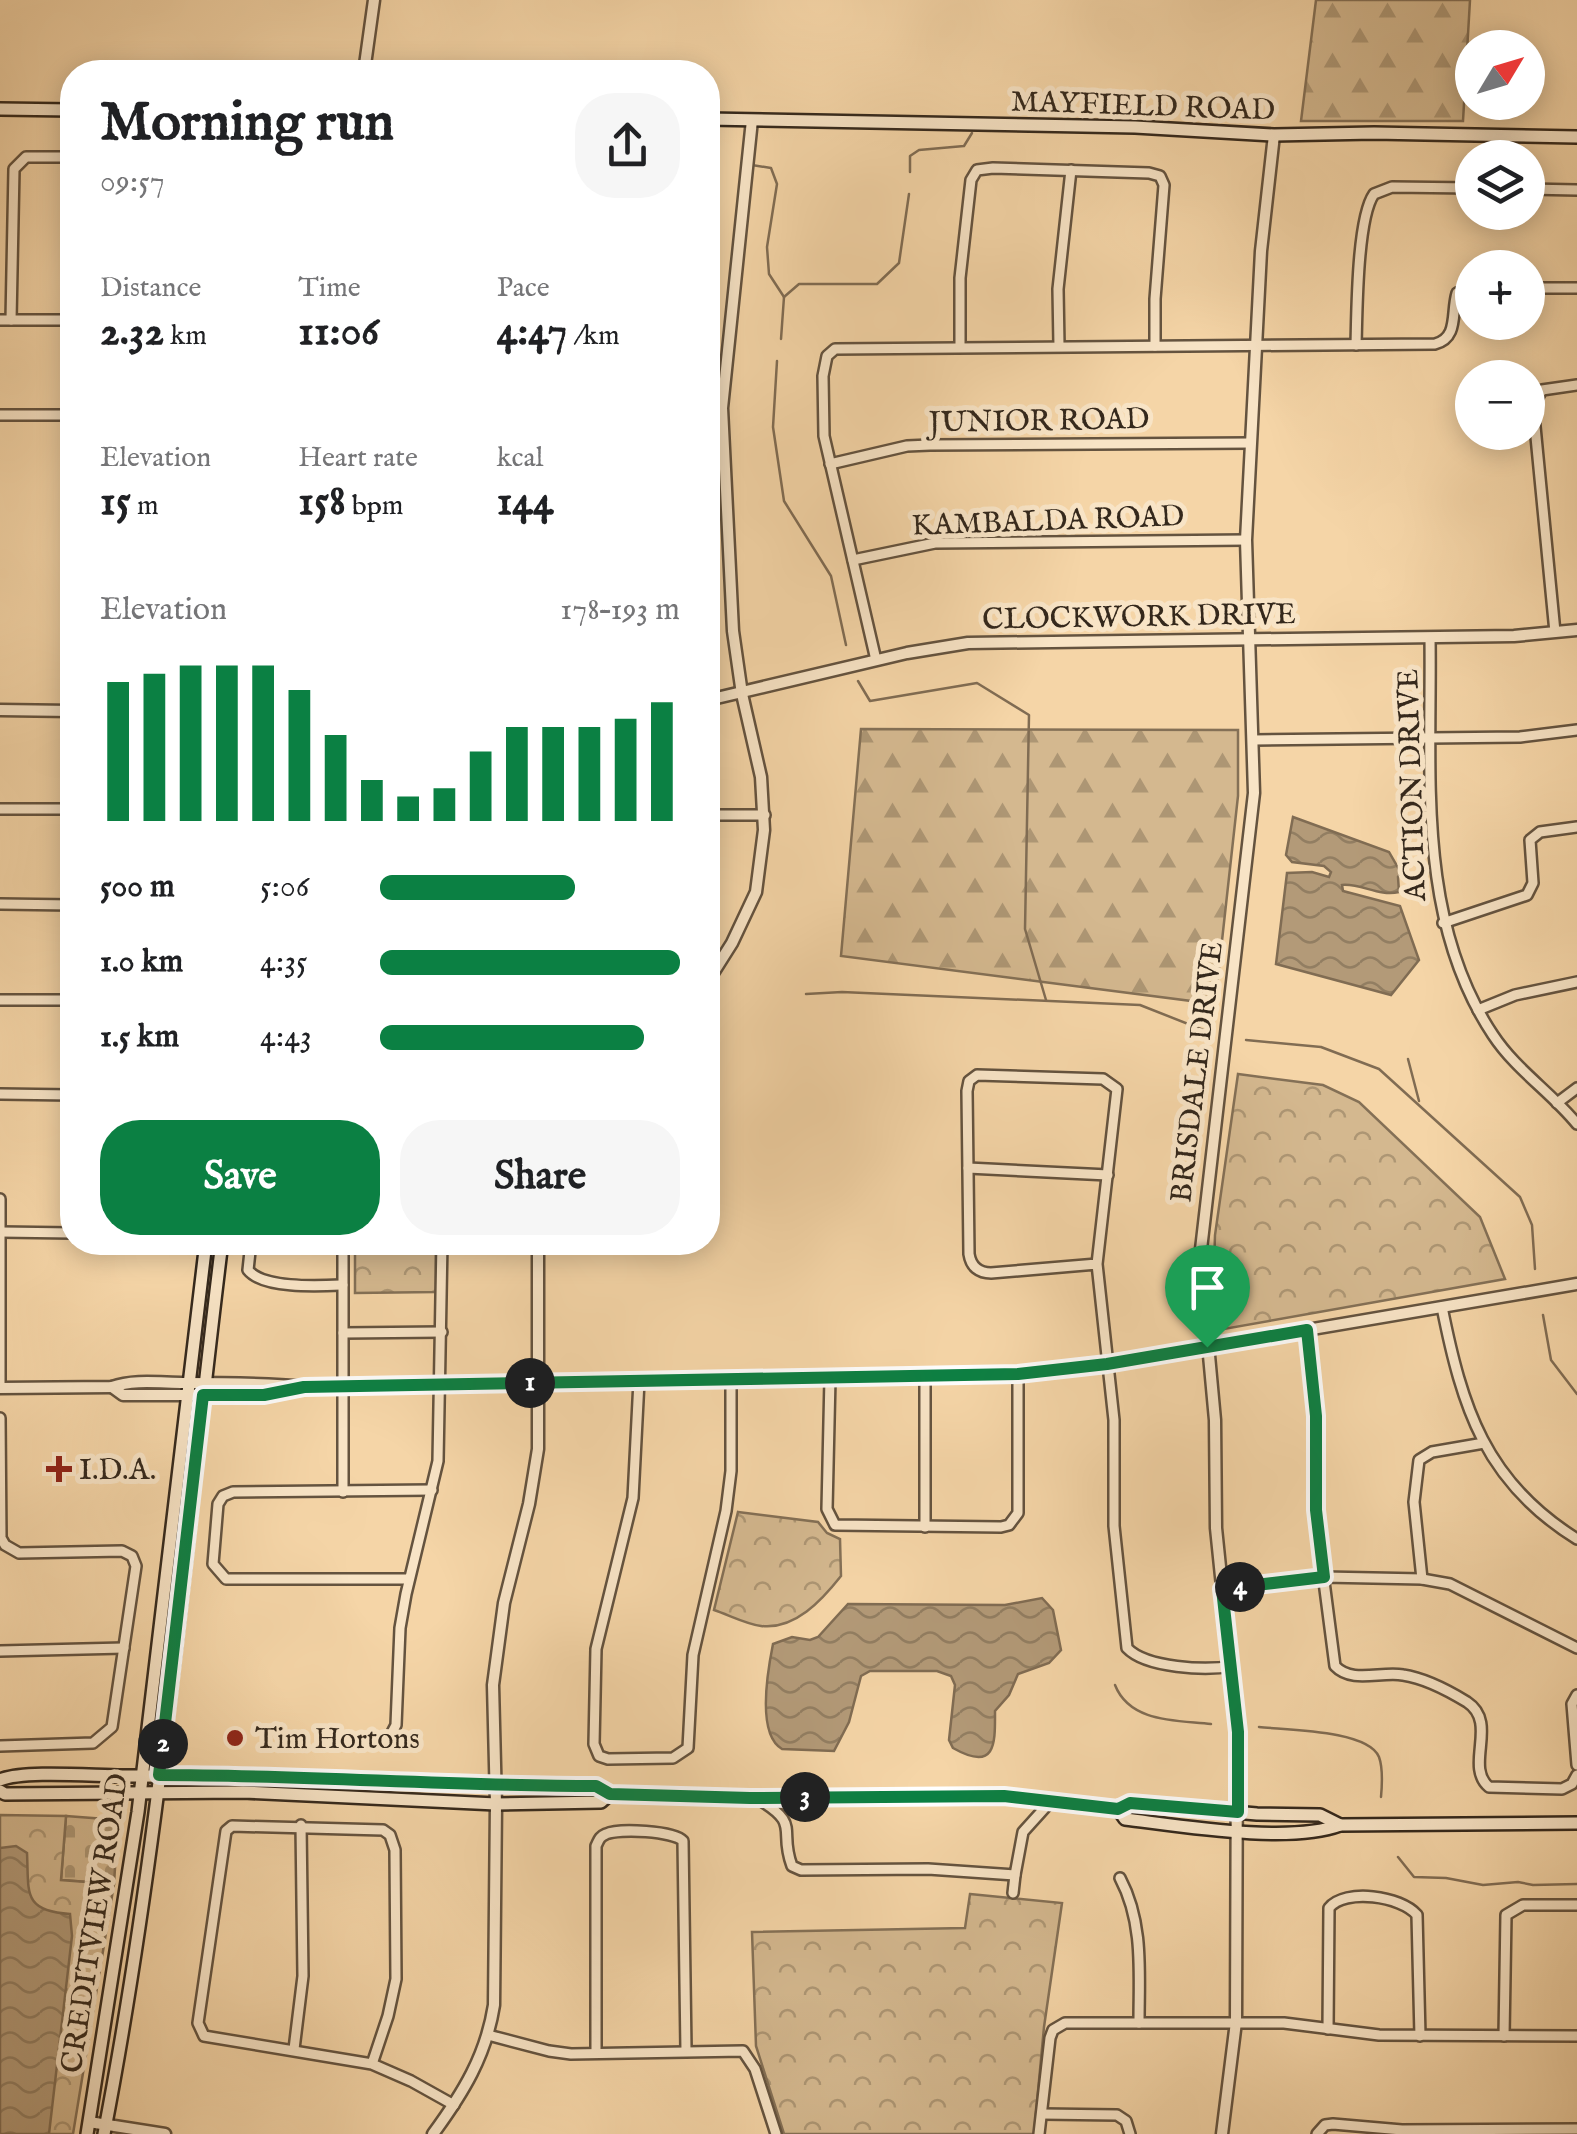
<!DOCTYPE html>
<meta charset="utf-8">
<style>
:root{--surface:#fff;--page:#f6f6f6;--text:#202124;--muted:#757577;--accent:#0b8043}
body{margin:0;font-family:"IM FELL English",serif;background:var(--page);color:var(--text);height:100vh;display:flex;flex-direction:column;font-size:38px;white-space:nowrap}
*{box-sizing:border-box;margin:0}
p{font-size:32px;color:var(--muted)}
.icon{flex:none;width:55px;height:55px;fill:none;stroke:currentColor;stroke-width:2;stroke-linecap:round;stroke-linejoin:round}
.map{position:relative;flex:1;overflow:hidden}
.sheet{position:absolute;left:60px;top:60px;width:660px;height:1195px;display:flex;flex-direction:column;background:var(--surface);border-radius:40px;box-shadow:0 5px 25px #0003}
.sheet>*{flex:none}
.needle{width:65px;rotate:52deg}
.controls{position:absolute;left:1455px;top:30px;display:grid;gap:20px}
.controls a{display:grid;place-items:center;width:90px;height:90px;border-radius:50%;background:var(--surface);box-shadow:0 5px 25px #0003;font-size:50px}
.pin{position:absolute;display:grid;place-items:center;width:85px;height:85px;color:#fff;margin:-102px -42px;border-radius:50% 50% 50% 0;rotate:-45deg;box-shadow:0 0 10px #0007}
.pin .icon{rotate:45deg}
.km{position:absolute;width:50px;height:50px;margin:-25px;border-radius:50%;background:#222;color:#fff;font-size:28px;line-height:50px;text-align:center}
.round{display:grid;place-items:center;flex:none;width:105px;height:105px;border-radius:40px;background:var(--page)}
.head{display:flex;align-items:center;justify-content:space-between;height:170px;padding:0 40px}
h1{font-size:55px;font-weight:700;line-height:75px}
.stats{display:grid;grid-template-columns:repeat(3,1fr);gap:15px;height:170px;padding:10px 40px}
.stats div{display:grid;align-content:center}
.stats b{font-size:42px;font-weight:700}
.stats small{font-size:28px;font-weight:400}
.stats p{font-size:28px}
.chart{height:280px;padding:20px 40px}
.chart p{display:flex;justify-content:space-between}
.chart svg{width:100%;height:180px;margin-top:10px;stroke:var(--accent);stroke-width:6}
.button{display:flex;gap:20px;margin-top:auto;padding:20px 40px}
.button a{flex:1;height:115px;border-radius:40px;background:var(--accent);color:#fff;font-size:40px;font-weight:700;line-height:115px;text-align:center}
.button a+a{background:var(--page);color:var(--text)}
ul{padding:0 40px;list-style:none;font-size:32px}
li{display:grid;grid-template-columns:160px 120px 1fr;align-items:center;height:75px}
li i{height:25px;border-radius:12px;background:var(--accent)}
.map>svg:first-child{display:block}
.forest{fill:url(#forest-firs);stroke:#847056;stroke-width:2.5}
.cemetery{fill:url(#cemetery-stones);stroke:#847056;stroke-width:2.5}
.park{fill:url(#park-crowns);stroke:#847056;stroke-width:2.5}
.water{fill:url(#water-waves);stroke:#806c53;stroke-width:2.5}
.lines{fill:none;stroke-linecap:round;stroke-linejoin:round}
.stream{stroke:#806c53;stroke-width:2.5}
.minor-casing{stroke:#64533f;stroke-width:14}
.tertiary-casing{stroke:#64533f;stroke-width:15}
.secondary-casing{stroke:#34281c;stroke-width:16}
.minor{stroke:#f8e4c6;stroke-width:9}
.tertiary{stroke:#f8e4c6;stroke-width:10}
.secondary{stroke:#f8e4c6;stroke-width:11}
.route-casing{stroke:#fff;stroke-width:20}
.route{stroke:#0b8043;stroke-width:12}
.poi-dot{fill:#8f2418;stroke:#f8e4c6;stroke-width:4}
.labels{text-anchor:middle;stroke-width:10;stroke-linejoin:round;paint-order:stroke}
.street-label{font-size:30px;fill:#34281c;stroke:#f8e4c6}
.poi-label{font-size:30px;fill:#34281c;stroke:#f8e4c6;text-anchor:start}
</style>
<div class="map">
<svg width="1577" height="2134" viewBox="0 0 1577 2134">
<defs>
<pattern id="forest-firs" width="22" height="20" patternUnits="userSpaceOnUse" patternTransform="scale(2.5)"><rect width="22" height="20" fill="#d4b88f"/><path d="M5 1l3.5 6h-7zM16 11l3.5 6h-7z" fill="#ad9674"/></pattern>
<pattern id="cemetery-stones" width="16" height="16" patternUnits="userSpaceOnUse" patternTransform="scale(2.5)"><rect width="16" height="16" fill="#d4b88f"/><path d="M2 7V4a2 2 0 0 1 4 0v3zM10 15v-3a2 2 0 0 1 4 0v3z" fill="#ad9674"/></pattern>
<pattern id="park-crowns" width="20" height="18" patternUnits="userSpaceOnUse" patternTransform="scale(2.5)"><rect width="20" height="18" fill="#d4b88f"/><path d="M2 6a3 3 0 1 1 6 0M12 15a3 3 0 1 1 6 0" fill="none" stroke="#ad9674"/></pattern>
<pattern id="water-waves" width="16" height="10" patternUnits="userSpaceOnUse" patternTransform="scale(2.5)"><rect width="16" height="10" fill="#b39a78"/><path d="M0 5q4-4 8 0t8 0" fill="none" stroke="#927e62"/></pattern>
</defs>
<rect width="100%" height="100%" fill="#f5d5a7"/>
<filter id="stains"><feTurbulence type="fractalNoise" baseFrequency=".002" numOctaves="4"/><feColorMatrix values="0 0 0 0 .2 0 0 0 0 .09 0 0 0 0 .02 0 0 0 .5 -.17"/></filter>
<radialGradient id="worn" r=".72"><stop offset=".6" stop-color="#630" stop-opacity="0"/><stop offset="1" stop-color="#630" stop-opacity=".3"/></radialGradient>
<g class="forest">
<polygon points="1316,0 1470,0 1463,121 1301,121"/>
<polygon points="861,729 1238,730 1238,796 1215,1004 841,956"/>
</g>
<polygon class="cemetery" points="66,1816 118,1820 114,1884 61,1880"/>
<g class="park">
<polygon points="1238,1074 1323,1085 1359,1102 1480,1217 1505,1279 1224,1329 1220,1325 1214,1268 1215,1235"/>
<polygon points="355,1243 436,1243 436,1292 355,1293"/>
<path d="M738,1512L818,1522L827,1533L840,1539L841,1576C822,1600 795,1630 761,1626C746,1624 729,1615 714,1610Z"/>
<polygon points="0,1815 66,1816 61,1880 114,1884 73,2134 0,2134"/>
<polygon points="970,1894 1062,1903 1044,2027 1034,2134 784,2134 756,2046 752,1932 965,1928"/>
</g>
<g class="water">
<path d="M1293,817L1389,852L1401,873L1398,877L1399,892C1379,897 1361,883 1342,885L1343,891L1400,906L1419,960L1391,995L1276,964L1287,873L1312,872L1329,877L1331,872L1324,866L1292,862L1286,855Z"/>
<path d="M1042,1598L1053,1610L1061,1650L1049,1663L1018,1674L1009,1695L995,1711C995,1742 997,1773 953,1748L949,1740L955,1685L951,1676L937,1671H870L861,1676L849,1722L834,1751L782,1749C756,1734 768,1669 773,1644L792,1637L810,1640L818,1637L848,1604L1005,1605Z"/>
<path d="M16,1846L27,1853C29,1892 22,1911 70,1914L72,1936L49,2134H0V1848Z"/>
</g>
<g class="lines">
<g class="stream">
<polyline points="752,165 771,168 777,184 767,247 769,274 784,297 781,339"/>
<polyline points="910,172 910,156 919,150 964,146 972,133"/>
<polyline points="784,297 799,284 877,284 899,263 909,194"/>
<polyline points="777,361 773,427 784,501 831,576 846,645"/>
<polyline points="858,681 870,701 977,683 1029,715 1025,929 1046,1000"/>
<polyline points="806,994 842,992 1140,1005 1211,1033"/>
<polyline points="1246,1040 1321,1047 1379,1069 1520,1197 1532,1225 1535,1269"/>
<polyline points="1408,1059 1419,1101"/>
<polyline points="1543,1315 1551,1360 1577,1394"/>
<path d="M1115,1685C1130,1723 1177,1720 1211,1724"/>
<path d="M1259,1727C1286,1730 1368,1730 1379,1757C1383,1768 1382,1786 1381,1797"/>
<polyline points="1398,1857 1414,1877 1446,1878 1483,1885 1518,1882 1533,1885 1577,1884"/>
</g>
<defs>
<g id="minor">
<polyline points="1528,189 1577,190"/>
<polyline points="1528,288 1577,288"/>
<polyline points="0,320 72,320"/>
<polyline points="11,320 14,169 26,157 72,157"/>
<path d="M1356,345C1357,312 1357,218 1374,194L1392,187L1472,188"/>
<polyline points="1059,346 1058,289 1071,170"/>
<polyline points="960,347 960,278 971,180 977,170 993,168 1149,173 1160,176 1164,185 1155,299 1155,346"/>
<polyline points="708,408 722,408"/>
<polyline points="0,415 72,415"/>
<polyline points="830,464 907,446 930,445 1251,443"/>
<polyline points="853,560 935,543 1246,540"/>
<polyline points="1555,632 1533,406 1542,390 1577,385"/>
<path d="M1430,638C1432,771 1415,918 1493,1035C1516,1070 1551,1092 1577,1124"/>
<path d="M876,660L824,436L823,376L827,356L835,349L1435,344C1459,338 1451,312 1457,293L1472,287"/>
<polyline points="1254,740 1520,737 1577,730"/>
<polyline points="0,809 72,809"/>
<polyline points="708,815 765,815"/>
<polyline points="0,904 72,905"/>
<polyline points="1443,923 1527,895 1533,883 1530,840 1540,832 1577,827"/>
<polyline points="0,1000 72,1000"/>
<polyline points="1478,1010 1515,995 1577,982"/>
<polyline points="0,1094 72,1095"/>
<polyline points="1557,1103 1577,1088"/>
<polyline points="968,1168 1108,1175"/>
<polyline points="0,1199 0,1384"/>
<polyline points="1,1232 72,1233"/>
<path d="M251,1242L248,1270C263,1289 319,1286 343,1285"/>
<path d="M1097,1264L991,1273C979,1273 971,1267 969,1254L967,1091L969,1081L977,1075L1103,1079L1117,1089L1097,1264L1114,1420V1526L1127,1648C1146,1668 1206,1671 1232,1666"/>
<path d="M1442,1307C1462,1407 1485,1482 1577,1539"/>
<path d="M1307,1330L1316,1416L1317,1528L1335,1666C1352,1684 1381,1671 1403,1675C1424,1678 1449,1691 1467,1702C1499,1723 1464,1766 1489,1787L1562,1789L1572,1784L1577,1775"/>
<polyline points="343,1333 442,1332"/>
<polyline points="830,1378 827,1509 835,1525 1001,1527 1009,1525 1018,1513 1018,1374"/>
<polyline points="639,1381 633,1498 596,1649 594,1744 599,1756 608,1759 673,1758 688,1748 693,1655 726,1511 731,1471 731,1380"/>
<polyline points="0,1418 1,1538 5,1545 19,1553 122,1551 132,1556 136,1566 112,1727 93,1743 0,1746"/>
<polyline points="343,1492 343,1242"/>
<polyline points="925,1527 925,1376"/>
<polyline points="409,1579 226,1579 213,1564 218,1504 223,1496 233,1492 432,1490"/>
<polyline points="1422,1579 1414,1502 1419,1460 1432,1452 1484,1443"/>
<polyline points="1222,1589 1324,1577 1422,1579 1450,1584 1577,1648"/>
<polyline points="0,1651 124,1648"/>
<polyline points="1577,1695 1572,1704 1577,1765"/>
<polyline points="387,1742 396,1725 400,1628 406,1594 438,1461 442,1242"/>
<path d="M758,1799C802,1825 778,1829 792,1866L801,1870L928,1869L1015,1875L1023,1832L1051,1801"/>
<path d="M1120,1878C1144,1923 1139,1973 1139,2023"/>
<polyline points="1013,1893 1015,1875"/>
<path d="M1328,2029L1329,1908C1345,1888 1401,1896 1417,1915L1420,2036"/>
<polyline points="488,2035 549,2051 571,2054 743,2051 755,2069 776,2134"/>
<polyline points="1504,2036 1506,1915 1523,1905 1577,1905"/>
<polyline points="294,2049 303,1976 301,1825"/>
<path d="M596,2053V1846C599,1840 599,1837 606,1834C619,1828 674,1831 683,1841L686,2050"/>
<polyline points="372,2064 388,2016 396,1979 395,1850 390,1835 383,1830 232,1826 226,1831 198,2023 204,2036 372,2064 411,2081 454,2105"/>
<polyline points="1042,2114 1117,2115 1126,2121 1130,2134"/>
<polyline points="1039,2134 1050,2038 1053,2030 1065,2023 1284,2023 1379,2035 1577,2036"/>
<polyline points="1317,2134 1325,2125 1333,2124 1402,2130 1577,2129"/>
</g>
<g id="tertiary">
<polyline points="364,72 374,0"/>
<polyline points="708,700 907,653 968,643 1514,636 1577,630"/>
<polyline points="0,710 72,711"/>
<polyline points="708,981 732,943 756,892 764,830 761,777 742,694 733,631 722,408 752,120"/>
<polyline points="112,1387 123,1395 265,1395 293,1389"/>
<path d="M0,1388L112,1387C134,1379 161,1383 184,1383C224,1383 264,1383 304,1387L1018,1374L1107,1364L1577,1284"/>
<polyline points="89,2122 165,2134"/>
<path d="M433,2134C463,2093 486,2056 494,2005L496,1804L493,1685L504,1603L529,1504L538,1449V1242"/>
<polyline points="1222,2134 1236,2022 1237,1732 1216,1528 1215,1420 1200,1258 1254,793 1246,540 1261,251 1274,135"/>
</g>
<g id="secondary">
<polyline points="0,109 72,110"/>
<polyline points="708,119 1135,127 1274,135 1374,133 1577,137"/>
<path d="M0,1780C24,1770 93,1776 122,1776C280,1775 438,1785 596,1786L610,1794H627L750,1798L1003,1795L1118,1809L1130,1803L1257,1814L1320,1815L1340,1825"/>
<polyline points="0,1791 5,1794 243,1792 496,1804 601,1802 610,1794"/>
<path d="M1118,1809L1125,1819C1182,1826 1289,1844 1340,1825L1577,1823"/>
<polyline points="87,2134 138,1812 206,1242"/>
<path d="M104,2134C161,1839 185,1540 222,1242"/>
</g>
</defs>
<use href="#minor" class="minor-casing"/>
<use href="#tertiary" class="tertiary-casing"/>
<use href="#secondary" class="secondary-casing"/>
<use href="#minor" class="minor"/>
<use href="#tertiary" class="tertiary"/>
<use href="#secondary" class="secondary"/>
</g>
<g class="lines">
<defs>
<path id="route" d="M1307,1330L1316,1416V1510L1324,1577L1222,1589L1238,1732V1812L1130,1803L1118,1809L1004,1796L750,1798L610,1794L596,1786C450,1786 305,1775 159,1775L203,1395H264L304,1387L1018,1374L1107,1364Z"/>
</defs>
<use href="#route" class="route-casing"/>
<use href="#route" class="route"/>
</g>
<g class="poi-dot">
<path d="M54 1454h10v10h10v10h-10v10h-10v-10h-10v-10h10z"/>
<circle cx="235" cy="1738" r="10"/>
</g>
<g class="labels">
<g class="street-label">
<text transform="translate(1143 105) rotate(2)" y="10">MAYFIELD ROAD</text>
<text transform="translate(1039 420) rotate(-1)" y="10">JUNIOR ROAD</text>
<text transform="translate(1048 520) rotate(-2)" y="10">KAMBALDA ROAD</text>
<text transform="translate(1139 616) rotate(-1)" y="10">CLOCKWORK DRIVE</text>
<text transform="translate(1411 785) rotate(-92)" y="10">ACTION DRIVE</text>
<text transform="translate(1196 1072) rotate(-83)" y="10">BRISDALE DRIVE</text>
<text transform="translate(94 1923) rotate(-81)" y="10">CREDITVIEW ROAD</text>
</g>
<g class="poi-label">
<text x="79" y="1479">I.D.A.</text>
<text x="255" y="1748">Tim Hortons</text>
</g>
</g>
<rect width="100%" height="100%" filter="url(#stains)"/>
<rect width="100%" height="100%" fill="url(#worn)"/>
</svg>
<div class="controls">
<a><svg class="needle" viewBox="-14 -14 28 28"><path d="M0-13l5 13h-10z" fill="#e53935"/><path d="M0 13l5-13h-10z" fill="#757577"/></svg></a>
<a><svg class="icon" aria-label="layers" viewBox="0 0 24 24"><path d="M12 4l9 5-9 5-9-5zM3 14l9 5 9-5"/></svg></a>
<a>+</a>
<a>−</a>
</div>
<div class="pin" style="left:1207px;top:1347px;background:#1e9e55"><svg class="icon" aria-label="arrive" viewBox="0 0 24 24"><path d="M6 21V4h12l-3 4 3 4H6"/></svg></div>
<b class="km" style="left:530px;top:1383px">1</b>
<b class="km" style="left:163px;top:1744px">2</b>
<b class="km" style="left:805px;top:1797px">3</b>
<b class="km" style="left:1240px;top:1587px">4</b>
<section class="sheet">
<div class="head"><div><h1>Morning run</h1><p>09:57</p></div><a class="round"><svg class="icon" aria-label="share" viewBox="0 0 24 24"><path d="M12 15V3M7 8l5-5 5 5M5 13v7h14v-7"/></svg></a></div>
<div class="stats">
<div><p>Distance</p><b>2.32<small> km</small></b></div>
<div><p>Time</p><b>11:06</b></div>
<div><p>Pace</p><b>4:47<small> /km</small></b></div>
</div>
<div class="stats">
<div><p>Elevation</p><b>15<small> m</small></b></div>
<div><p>Heart rate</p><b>158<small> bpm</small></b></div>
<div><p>kcal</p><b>144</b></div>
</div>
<div class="chart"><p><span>Elevation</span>178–193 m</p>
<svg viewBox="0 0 160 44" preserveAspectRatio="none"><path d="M5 44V10M15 44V8M25 44V6M35 44V6M45 44V6M55 44V12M65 44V23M75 44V34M85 44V38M95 44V36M105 44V27M115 44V21M125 44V21M135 44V21M145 44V19M155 44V15"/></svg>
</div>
<ul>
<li><b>500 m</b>5:06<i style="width:65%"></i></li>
<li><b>1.0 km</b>4:35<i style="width:100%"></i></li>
<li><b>1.5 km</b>4:43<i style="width:88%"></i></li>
</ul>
<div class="button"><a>Save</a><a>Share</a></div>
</section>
</div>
